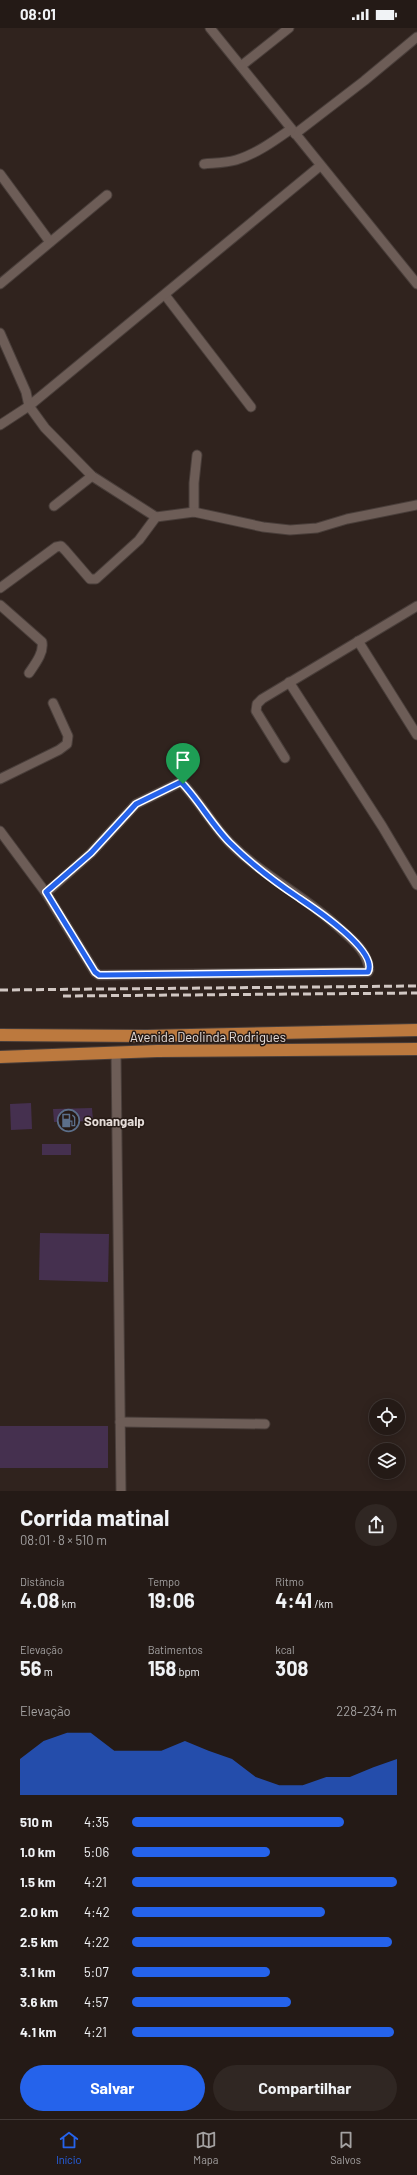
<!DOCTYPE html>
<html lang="pt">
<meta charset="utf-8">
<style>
:root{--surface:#241a16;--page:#302723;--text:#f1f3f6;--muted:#a3a1a1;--line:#413835;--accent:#2563eb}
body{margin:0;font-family:Barlow,sans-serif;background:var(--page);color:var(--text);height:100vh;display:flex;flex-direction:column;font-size:15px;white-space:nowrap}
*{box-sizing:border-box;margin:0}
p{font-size:13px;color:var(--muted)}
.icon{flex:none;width:22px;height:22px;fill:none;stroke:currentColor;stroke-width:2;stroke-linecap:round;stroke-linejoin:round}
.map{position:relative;height:1463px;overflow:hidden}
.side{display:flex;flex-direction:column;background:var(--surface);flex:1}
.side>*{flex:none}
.tools{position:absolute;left:369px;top:1371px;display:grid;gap:8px}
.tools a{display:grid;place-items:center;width:36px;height:36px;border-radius:50%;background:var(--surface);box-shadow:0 2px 10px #0003,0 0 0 1px var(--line);font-size:20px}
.pin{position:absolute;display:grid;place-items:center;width:34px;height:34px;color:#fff;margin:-41px -17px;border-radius:50% 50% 50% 0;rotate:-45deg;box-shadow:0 0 4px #0007}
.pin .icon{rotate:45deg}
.round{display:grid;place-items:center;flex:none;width:42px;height:42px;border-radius:21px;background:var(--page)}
.headline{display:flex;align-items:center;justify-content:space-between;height:68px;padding:0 20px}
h1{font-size:22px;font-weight:700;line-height:30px}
.stats{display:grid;grid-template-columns:repeat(3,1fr);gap:6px;height:68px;padding:4px 20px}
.stats div{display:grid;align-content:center}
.stats b{font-size:20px;font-weight:700}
.stats small{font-size:11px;font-weight:400}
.stats p{font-size:11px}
.chart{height:112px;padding:8px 20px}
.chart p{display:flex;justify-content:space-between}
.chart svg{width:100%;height:72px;margin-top:4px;fill:var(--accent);opacity:.7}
.action{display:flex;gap:8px;margin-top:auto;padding:8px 20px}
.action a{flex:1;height:46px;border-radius:24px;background:var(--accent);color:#fff;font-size:16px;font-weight:700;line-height:46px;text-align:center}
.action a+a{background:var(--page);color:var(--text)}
ul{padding:0 20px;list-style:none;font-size:13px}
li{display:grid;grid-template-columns:64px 48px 1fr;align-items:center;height:30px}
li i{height:10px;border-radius:5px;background:var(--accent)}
.status{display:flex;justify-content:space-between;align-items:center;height:28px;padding:0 20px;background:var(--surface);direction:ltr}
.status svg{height:11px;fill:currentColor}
.tab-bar{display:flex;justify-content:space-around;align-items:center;height:56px;border-top:1px solid var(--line);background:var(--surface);font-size:11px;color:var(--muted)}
.tab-bar a{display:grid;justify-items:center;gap:2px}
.tab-bar .active{color:var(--accent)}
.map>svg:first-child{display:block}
.building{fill:#45304f}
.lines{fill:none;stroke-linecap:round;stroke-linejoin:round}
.minor-casing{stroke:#493e3a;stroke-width:11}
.trunk-casing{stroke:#493e3a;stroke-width:14}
.minor{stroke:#6d5d57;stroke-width:9}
.trunk{stroke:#bc793e;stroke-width:12}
.rail{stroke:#d1c7c3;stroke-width:3;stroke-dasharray:8 4;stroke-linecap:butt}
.route-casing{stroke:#fff;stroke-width:8}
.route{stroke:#2563eb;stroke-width:5}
.labels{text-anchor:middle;stroke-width:3;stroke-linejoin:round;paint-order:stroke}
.street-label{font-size:13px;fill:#e5dcd8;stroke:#261a15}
.poi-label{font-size:13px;font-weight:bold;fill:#e5dcd8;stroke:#261a15;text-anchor:start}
</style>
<div class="status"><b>08:01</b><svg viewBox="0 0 49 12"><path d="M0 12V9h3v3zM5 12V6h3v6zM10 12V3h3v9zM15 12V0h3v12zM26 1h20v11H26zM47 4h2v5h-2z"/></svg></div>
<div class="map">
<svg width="417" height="1463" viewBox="0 0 417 1463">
<rect width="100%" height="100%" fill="#30231e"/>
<g class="building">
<polygon points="31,1075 32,1101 11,1102 10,1076"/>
<polygon points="92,1080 93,1093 54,1094 53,1081"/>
<rect x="42" y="1116" width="29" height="11"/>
<polygon points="40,1205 109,1206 108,1254 39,1252"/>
<rect x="0" y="1398" width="108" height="42"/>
</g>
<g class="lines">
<defs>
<g id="minor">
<polyline points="210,0 417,256"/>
<polyline points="241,38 289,0"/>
<polyline points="295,106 364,53 417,9"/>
<path d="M204,136C214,135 226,135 236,132C256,126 274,113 291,101"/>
<polyline points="0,146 50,214"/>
<polyline points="0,256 107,167"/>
<polyline points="165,267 251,379"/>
<polyline points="0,305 26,364 29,378 45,400 92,448 156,489"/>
<polyline points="0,397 29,378 320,138"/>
<polyline points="54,478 92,448"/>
<polyline points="194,484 194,455 197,427"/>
<polyline points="0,560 56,519 61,518 65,522 90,551 96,551 139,512 156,489 194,484 263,499 290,502 317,500 347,491 417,477"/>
<path d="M0,577L42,614C44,625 35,636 29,645"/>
<polyline points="358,613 417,707"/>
<polyline points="289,654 382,798 417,857"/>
<polyline points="285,730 256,683 257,676 262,671 417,578"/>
<polyline points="0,751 59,722 67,716 68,708 53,675"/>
<path d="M0,803L46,865L95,944L99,947L368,944L369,942C368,923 351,911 338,899C305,868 263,848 230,815C212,797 199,772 181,754L136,776L91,825L46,865"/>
<polyline points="116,1024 121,1463"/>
<polyline points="120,1394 265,1396"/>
</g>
<g id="trunk">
<polyline points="0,1007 147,1008 417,1002"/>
<polyline points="0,1029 157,1023 417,1021"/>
</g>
</defs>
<use href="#minor" class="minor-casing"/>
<use href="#trunk" class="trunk-casing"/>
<use href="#minor" class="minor"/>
<use href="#trunk" class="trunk"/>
<g class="rail">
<polyline points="0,962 417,958"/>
<polyline points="63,968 417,965"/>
</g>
</g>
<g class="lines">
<defs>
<path id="route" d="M181,754C198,771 212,797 230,815C251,836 275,854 299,870C314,880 379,923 368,944L105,947H99L95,944L46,864L91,825L136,776Z"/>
</defs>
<use href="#route" class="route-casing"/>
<use href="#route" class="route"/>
</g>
<defs>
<symbol id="fuel-ring" viewBox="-11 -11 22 22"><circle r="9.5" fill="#261a15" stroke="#5c6f8a" stroke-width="1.5"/><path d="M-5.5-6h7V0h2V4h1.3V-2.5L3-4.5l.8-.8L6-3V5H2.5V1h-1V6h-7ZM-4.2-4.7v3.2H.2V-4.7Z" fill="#5c6f8a"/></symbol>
</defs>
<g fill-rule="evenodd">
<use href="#fuel-ring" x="56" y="1080" width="25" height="25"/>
</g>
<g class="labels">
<g class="street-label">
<text x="208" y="1014">Avenida Deolinda Rodrigues</text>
</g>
<g class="poi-label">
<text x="84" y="1098">Sonangalp</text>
</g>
</g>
</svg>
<div class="tools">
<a><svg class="icon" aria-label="locate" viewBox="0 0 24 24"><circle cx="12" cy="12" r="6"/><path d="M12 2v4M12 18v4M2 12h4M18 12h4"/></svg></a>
<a><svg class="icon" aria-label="layers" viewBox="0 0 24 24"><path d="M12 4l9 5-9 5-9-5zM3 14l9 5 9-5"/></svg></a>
</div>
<div class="pin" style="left:183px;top:756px;background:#1e9e55"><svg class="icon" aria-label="arrive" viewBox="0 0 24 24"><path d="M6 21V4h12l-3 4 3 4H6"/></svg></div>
</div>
<section class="side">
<div class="headline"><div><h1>Corrida matinal</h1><p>08:01 · 8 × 510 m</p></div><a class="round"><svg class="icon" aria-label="share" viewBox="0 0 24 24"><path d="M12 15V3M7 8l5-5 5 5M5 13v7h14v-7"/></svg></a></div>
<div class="stats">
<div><p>Distância</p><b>4.08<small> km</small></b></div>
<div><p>Tempo</p><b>19:06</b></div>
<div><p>Ritmo</p><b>4:41<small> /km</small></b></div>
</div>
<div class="stats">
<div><p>Elevação</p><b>56<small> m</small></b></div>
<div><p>Batimentos</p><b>158<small> bpm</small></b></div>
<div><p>kcal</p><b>308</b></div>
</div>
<div class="chart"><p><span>Elevação</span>228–234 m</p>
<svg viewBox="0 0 160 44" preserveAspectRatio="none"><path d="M0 44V22L10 11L20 6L30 6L40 17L50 17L60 17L70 11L80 17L90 22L100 33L110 38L120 38L130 33L140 33L150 27L160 22V44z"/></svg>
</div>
<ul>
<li><b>510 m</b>4:35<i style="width:80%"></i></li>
<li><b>1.0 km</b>5:06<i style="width:52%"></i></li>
<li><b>1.5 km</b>4:21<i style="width:100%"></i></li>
<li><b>2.0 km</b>4:42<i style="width:73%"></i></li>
<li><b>2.5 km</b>4:22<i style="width:98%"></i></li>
<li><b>3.1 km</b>5:07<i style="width:52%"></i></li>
<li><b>3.6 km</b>4:57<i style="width:60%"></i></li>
<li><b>4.1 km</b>4:21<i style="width:99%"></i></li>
</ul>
<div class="action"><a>Salvar</a><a>Compartilhar</a></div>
</section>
<nav class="tab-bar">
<a class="active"><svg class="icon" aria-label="home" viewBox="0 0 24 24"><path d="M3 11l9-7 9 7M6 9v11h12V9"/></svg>Início</a>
<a><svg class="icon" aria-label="map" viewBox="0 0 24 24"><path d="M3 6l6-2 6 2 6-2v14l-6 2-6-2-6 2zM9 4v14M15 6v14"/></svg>Mapa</a>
<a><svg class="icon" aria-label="saved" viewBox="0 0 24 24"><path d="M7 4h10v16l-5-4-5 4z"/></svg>Salvos</a>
</nav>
